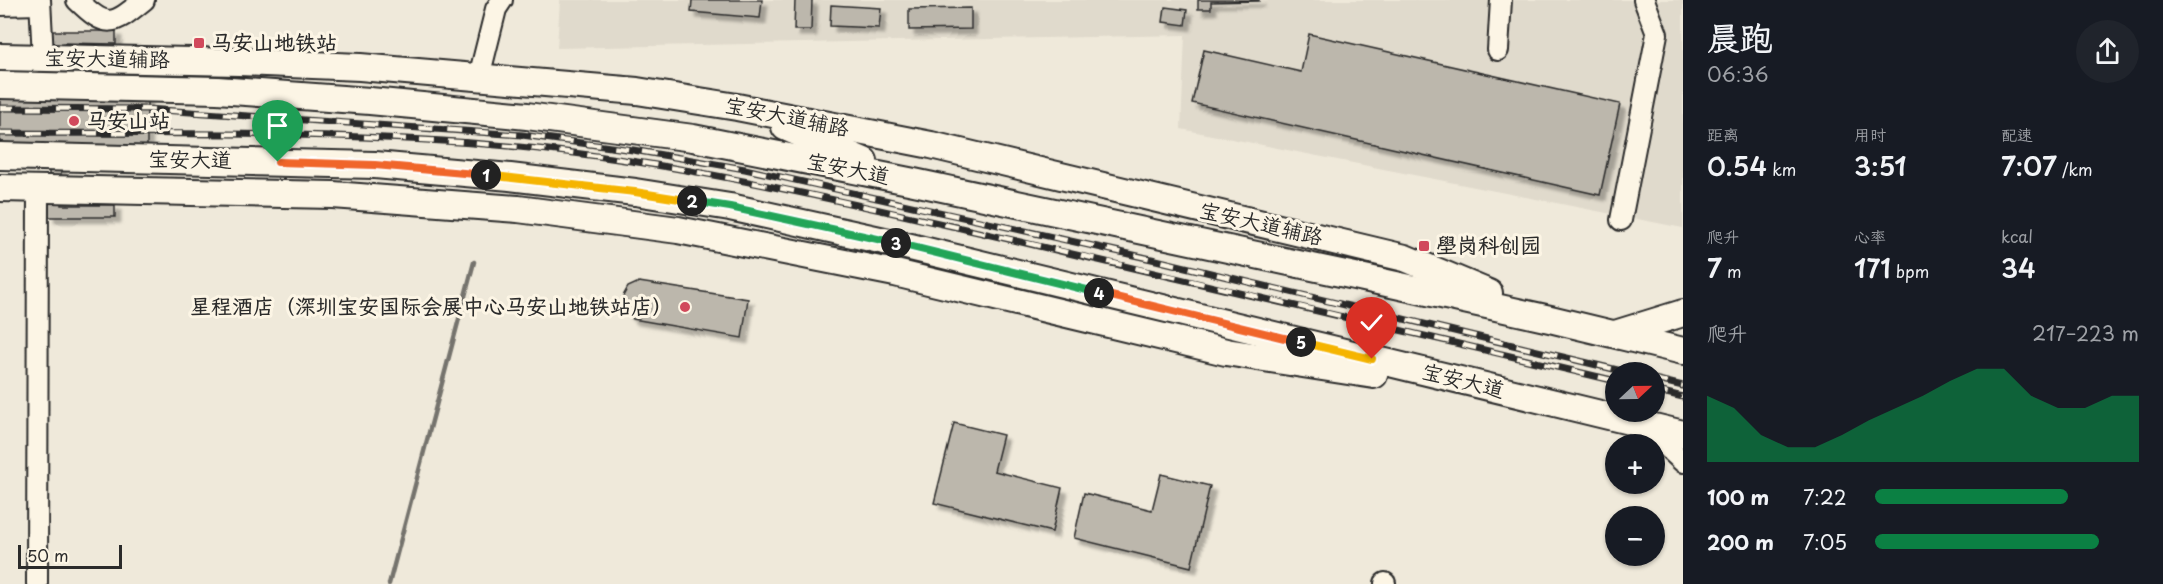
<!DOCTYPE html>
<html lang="zh">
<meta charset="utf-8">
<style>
:root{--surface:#171b24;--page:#20242c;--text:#f1f3f6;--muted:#9ea1a6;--accent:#0b8043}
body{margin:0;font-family:"Playpen Sans","LXGW WenKai TC",sans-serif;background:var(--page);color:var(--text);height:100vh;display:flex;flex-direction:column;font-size:22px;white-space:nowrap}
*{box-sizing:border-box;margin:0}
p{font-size:20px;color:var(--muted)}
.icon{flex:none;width:33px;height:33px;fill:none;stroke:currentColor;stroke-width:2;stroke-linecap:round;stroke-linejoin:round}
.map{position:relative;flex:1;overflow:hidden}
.side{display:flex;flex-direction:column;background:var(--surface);width:480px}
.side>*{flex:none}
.needle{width:39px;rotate:68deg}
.fabs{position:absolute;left:1605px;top:362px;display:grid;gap:12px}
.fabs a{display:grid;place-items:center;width:60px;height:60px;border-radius:50%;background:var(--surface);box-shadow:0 2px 4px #0004;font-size:30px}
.scale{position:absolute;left:18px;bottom:15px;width:104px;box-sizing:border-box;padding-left:6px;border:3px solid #2b2b2b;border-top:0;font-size:16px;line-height:21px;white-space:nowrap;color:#2b2b2b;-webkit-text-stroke:4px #fcf5e5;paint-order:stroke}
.pin{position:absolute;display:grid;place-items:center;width:51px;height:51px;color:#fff;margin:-62px -26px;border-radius:50% 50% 50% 0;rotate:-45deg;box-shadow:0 0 6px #0007}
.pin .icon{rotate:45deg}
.km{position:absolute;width:30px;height:30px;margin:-15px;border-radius:50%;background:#222;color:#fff;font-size:16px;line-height:30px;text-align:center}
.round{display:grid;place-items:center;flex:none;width:63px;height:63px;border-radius:32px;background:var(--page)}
.overview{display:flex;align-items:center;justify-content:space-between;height:102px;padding:0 24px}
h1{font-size:33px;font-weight:600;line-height:45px}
.stats{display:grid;grid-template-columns:repeat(3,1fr);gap:9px;height:102px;padding:6px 24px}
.stats div{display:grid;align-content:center}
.stats b{font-size:26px;font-weight:600}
.stats small{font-size:16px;font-weight:400}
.stats p{font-size:16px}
.chart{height:168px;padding:12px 24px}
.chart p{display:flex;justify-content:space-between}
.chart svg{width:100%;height:108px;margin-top:6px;fill:var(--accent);opacity:.7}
ul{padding:0 24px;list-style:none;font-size:20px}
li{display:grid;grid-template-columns:96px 72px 1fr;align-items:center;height:45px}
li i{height:15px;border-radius:8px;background:var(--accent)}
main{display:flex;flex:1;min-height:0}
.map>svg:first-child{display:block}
.built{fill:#e0dacc}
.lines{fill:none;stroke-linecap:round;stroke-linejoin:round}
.stream{stroke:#75736d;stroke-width:4.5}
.building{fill:#bcb7ac;stroke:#2b2b2b;stroke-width:1.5;filter:url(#shadow)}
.minor-casing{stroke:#2b2b2b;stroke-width:24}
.major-casing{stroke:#2b2b2b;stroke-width:30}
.minor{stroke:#fcf5e5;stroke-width:20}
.major{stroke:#fcf5e5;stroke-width:26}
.rail-casing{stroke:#2b2b2b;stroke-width:7}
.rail{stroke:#fcf5e5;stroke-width:4.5;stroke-dasharray:14;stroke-linecap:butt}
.split-1-casing{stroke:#fff;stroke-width:12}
.split-2-casing{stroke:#fff;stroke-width:12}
.split-3-casing{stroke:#fff;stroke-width:12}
.split-4-casing{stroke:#fff;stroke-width:12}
.split-5-casing{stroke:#fff;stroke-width:12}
.split-6-casing{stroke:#fff;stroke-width:12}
.split-1{stroke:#f0652b;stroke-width:8}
.split-2{stroke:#f5b400;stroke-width:8}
.split-3{stroke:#22a559;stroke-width:8}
.split-4{stroke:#22a559;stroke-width:8}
.split-5{stroke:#f0652b;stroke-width:8}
.split-6{stroke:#f5b400;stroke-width:8}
.poi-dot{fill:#d1495b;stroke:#fcf5e5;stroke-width:2}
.labels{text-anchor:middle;stroke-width:6;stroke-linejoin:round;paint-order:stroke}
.poi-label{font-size:21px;font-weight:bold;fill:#2b2b2b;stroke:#fcf5e5;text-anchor:start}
.street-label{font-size:21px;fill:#2b2b2b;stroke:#fcf5e5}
</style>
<main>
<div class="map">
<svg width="1683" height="584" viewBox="0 0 1683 584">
<defs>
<filter id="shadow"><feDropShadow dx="5.5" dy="5.5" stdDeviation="1.5" flood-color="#0004"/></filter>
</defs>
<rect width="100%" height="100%" fill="#efe9da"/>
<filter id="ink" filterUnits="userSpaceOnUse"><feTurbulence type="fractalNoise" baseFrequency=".0167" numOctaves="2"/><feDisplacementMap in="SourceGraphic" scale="12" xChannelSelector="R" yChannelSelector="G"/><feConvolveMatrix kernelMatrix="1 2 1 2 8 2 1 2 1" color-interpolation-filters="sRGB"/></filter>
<g filter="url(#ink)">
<polygon class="built" points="560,0 1683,0 1683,228 1181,129 1185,35 557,48"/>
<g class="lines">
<polyline class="stream" points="389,584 474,262"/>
</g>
<g class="building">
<polygon points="692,0 762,0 760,18 691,12"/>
<polygon points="795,0 812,0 811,30 794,30"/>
<polygon points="1198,0 1259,0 1259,1 1211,2 1211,9 1198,9"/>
<polygon points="831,5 881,8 879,28 830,26"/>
<polygon points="1165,7 1187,10 1185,25 1163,22"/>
<polygon points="971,8 971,29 909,30 909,9"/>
<polygon points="49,31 116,31 116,44 62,43 61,96 147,96 147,146 61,146 61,205 115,205 115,217 49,217 49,146 0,145 0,95 49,96"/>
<polygon points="1309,34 1620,104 1600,195 1192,103 1204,50 1301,72"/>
<polygon points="639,282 748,299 742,338 633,319 624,310 622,298 628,287"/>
<polygon points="954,423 1003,435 994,471 1062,488 1052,532 934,503"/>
<polygon points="1161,474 1210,486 1191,567 1074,538 1084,493 1152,510"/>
</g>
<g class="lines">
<defs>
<g id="minor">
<polyline points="40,0 43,57"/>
<path d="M77,0C107,29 112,26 144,0"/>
<polyline points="0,5 40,4"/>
<polyline points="1498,50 1501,0"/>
<polyline points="479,77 496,9 502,0"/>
<polyline points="1621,220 1657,34 1644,0"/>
<polyline points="1642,424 1683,462"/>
<polyline points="37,584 38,188"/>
<polyline points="1385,584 1385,583"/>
</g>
<g id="major">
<polyline points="0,57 239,62 360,67 637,91 737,107 931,145 1405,258 1489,293"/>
<polyline points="0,85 217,90 370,101 527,116 693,138 914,182 1364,278 1550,319 1683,351"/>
<polyline points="785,127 864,161"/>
<polyline points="0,156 375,165 510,177 635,192 730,207 898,244 1683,434"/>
<polyline points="0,188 333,195 518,209 678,230 895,273 1226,352 1374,375"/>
<polyline points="1615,334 1683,313"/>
</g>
</defs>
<use href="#minor" class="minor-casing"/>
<use href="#major" class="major-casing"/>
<use href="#minor" class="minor"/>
<use href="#major" class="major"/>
<defs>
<g id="rail">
<polyline points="0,108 147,109 522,135 633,150 745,169 1156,260 1626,372"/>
<path d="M0,133C173,134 347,131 519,147C670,161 818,196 965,229C1182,278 1399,330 1616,381"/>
<polyline points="1654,379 1683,386"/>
<polyline points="1654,390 1683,397"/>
</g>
</defs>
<use href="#rail" class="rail-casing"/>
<use href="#rail" class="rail"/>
</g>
</g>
<g class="lines" filter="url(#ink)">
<defs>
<polyline id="split-1" points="278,162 375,165 486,175"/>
<polyline id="split-2" points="486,175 635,192 692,201"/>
<polyline id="split-3" points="692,201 730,207 896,243"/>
<polyline id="split-4" points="896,243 1099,293"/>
<polyline id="split-5" points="1099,293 1301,342"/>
<polyline id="split-6" points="1301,342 1372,359"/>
</defs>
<use href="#split-1" class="split-1-casing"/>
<use href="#split-2" class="split-2-casing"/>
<use href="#split-3" class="split-3-casing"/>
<use href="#split-4" class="split-4-casing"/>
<use href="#split-5" class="split-5-casing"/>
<use href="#split-6" class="split-6-casing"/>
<use href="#split-1" class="split-1"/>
<use href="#split-2" class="split-2"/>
<use href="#split-3" class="split-3"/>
<use href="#split-4" class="split-4"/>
<use href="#split-5" class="split-5"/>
<use href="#split-6" class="split-6"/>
</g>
<g class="poi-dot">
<rect x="193" y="37" width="12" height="12" rx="3"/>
<circle cx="74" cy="121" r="6"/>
<rect x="1418" y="240" width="12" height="12" rx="3"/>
<circle cx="685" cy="307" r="6"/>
</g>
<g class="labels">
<g class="poi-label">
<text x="211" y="50">马安山地铁站</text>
<text x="86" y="128">马安山站</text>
<text x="1436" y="253">壆岗科创园</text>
<text x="673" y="314" text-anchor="end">星程酒店（深圳宝安国际会展中心马安山地铁站店）</text>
</g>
<g class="street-label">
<text transform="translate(107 59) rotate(1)" y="7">宝安大道辅路</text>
<text transform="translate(787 117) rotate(11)" y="7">宝安大道辅路</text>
<text transform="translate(190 160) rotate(1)" y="7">宝安大道</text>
<text transform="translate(848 169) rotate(11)" y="7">宝安大道</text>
<text transform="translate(1261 224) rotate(13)" y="7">宝安大道辅路</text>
<text transform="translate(1463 381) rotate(14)" y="7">宝安大道</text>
</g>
</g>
</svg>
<div class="fabs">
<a><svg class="needle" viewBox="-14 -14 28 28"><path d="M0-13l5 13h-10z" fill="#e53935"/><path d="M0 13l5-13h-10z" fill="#9ea1a6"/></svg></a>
<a>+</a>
<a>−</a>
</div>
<div class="scale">50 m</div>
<div class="pin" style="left:278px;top:162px;background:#1e9e55"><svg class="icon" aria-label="arrive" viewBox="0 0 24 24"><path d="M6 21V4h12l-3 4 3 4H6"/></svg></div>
<div class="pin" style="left:1372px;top:359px;background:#d93025"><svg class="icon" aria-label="check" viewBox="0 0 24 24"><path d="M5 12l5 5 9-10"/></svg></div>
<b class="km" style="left:486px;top:175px">1</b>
<b class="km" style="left:692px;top:201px">2</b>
<b class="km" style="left:896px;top:243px">3</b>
<b class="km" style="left:1099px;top:293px">4</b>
<b class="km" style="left:1301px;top:342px">5</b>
</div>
<section class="side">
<div class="overview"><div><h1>晨跑</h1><p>06:36</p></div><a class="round"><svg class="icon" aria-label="share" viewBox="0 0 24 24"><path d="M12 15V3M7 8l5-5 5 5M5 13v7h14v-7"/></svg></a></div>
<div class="stats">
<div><p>距离</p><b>0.54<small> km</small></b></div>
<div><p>用时</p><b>3:51</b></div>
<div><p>配速</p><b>7:07<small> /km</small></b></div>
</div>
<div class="stats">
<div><p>爬升</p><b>7<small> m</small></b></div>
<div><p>心率</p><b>171<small> bpm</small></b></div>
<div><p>kcal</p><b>34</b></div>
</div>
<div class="chart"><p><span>爬升</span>217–223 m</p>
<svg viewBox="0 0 160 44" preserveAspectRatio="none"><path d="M0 44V17L10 22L20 33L30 38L40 38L50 33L60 27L70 22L80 17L90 11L100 6L110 6L120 17L130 22L140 22L150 17L160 17V44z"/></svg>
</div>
<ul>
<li><b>100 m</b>7:22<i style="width:73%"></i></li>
<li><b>200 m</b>7:05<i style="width:85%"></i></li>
</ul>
</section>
</main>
